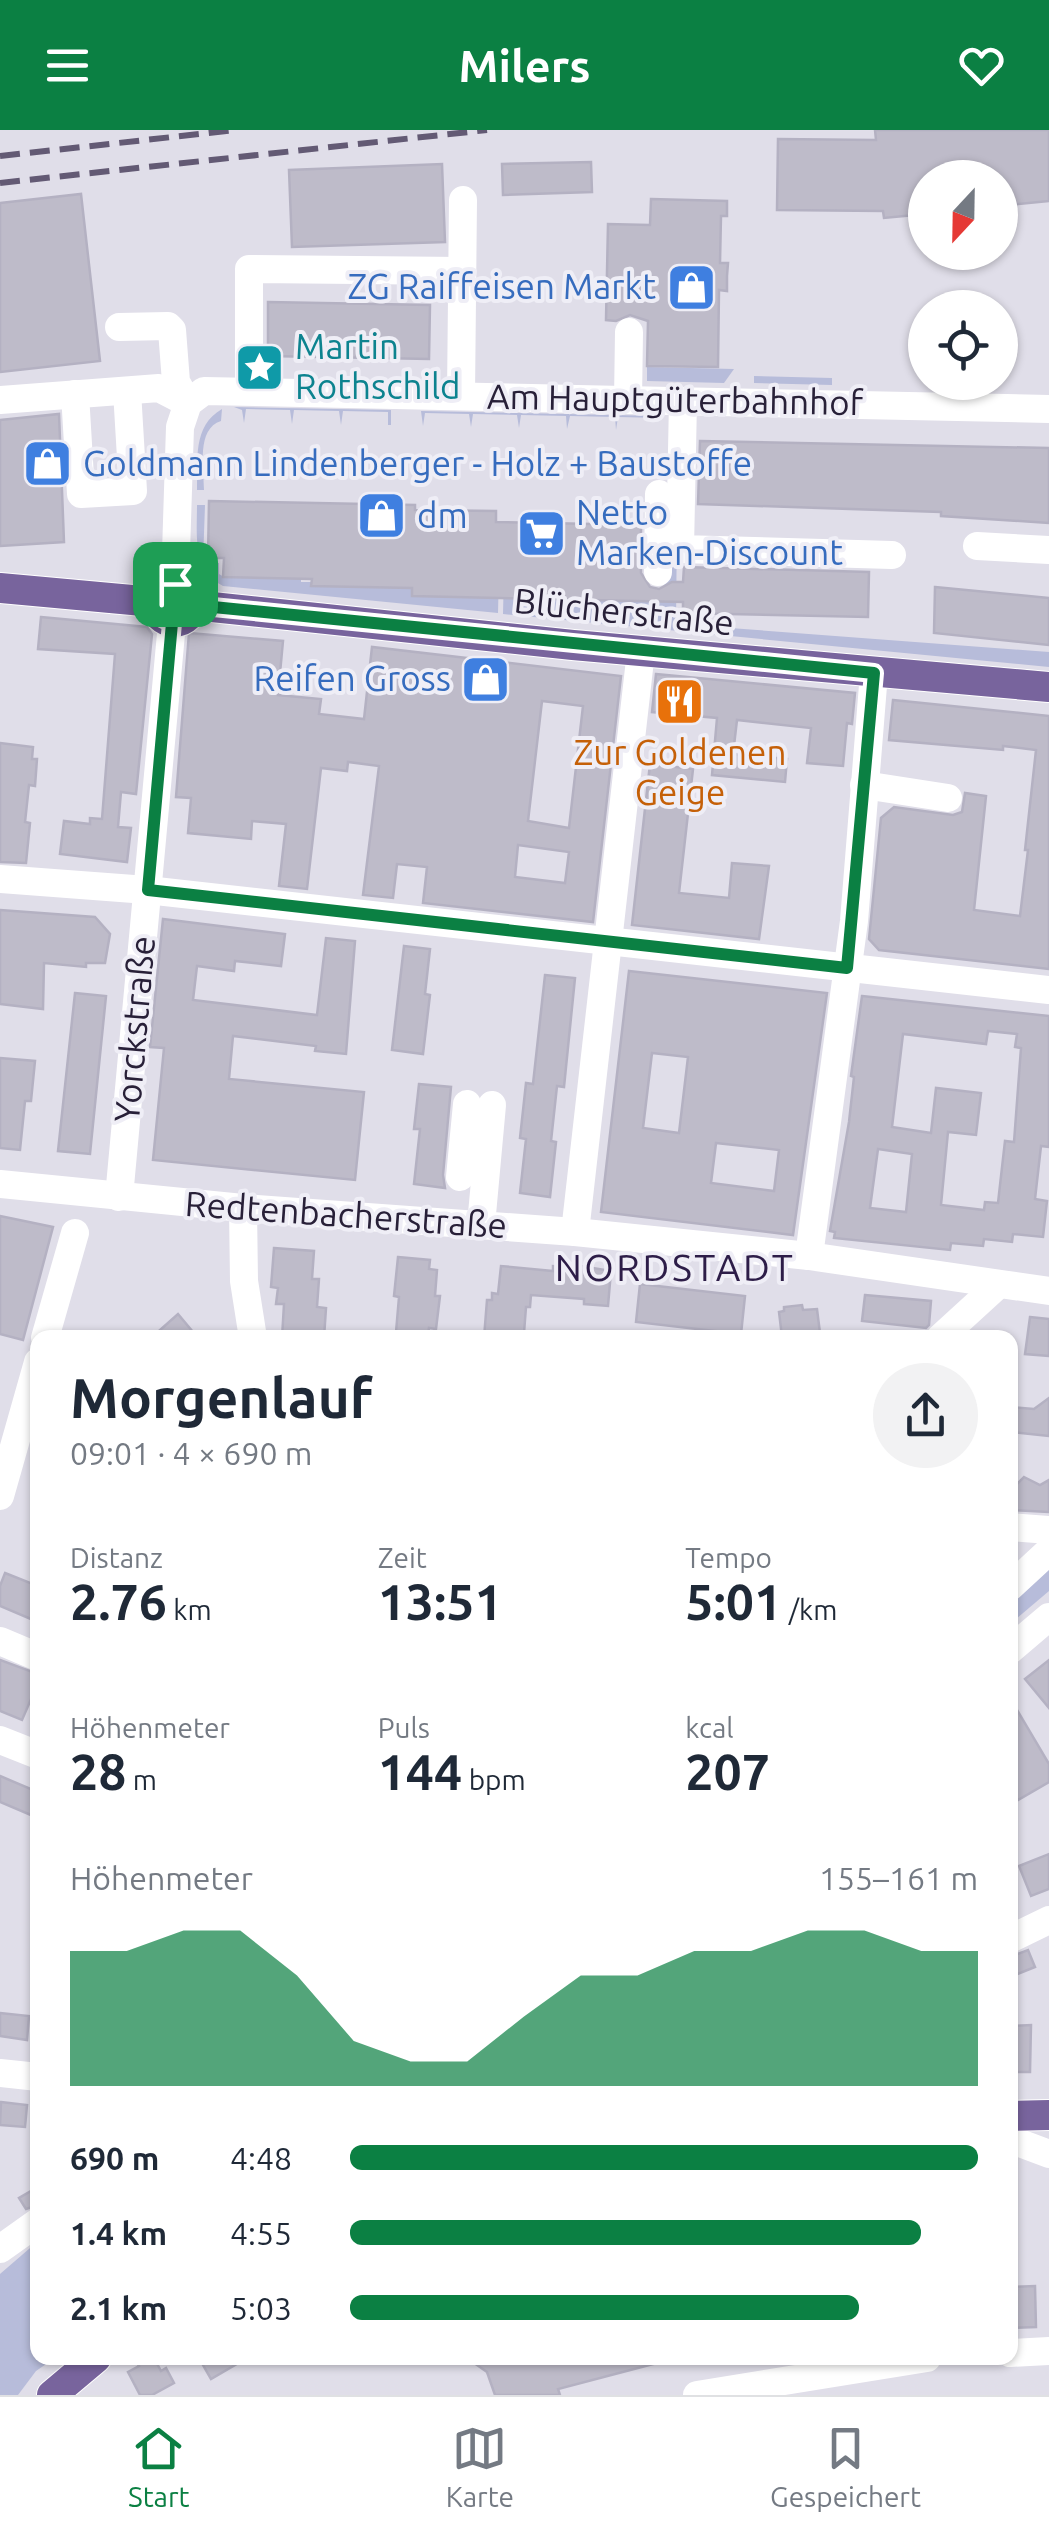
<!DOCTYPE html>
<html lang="de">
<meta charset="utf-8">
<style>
:root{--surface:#fff;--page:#f2f2f3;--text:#1f2937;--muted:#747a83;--line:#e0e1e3;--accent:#0b8043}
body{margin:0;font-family:Ubuntu,sans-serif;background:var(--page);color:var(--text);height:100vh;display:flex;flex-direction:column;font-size:38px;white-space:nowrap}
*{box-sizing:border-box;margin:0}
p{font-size:32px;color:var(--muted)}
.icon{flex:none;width:55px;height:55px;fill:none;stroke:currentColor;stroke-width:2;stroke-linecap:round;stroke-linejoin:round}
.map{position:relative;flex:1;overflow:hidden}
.sheet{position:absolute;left:30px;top:1200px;width:988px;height:1035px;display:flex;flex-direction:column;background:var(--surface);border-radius:20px;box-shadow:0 2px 8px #0004}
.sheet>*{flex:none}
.needle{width:65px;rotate:202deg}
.buttons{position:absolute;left:908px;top:30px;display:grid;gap:20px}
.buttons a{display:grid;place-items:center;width:110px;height:110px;border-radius:50%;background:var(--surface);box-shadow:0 2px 8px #0004;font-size:50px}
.pin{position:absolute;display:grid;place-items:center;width:85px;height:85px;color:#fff;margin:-42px;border-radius:20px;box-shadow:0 5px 15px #0006}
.round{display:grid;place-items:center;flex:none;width:105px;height:105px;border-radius:52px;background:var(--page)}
.overview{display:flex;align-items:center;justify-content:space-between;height:170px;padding:0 40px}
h1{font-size:55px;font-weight:700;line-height:75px}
.figures{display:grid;grid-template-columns:repeat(3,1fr);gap:15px;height:170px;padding:10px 40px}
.figures div{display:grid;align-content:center}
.figures b{font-size:50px;font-weight:700}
.figures small{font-size:28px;font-weight:400}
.figures p{font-size:28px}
.chart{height:280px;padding:20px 40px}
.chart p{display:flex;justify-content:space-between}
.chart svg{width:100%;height:180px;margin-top:10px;fill:var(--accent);opacity:.7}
ul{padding:0 40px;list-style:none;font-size:32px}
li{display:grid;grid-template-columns:160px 120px 1fr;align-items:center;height:75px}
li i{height:25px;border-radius:12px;background:var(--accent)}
header{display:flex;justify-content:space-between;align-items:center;height:130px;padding:0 40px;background:var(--accent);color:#fff;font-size:45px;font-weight:700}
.tabs{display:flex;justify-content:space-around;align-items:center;height:140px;border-top:2px solid var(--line);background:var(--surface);font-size:28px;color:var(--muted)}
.tabs a{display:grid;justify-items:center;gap:5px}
.tabs .on{color:var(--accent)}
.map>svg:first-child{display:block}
.green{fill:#b7bcda}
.building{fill:#bebbc9;stroke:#b4b1c2;stroke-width:2.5;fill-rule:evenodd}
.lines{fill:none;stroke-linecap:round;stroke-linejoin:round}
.major-casing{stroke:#fff;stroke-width:32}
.minor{stroke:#fff;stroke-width:28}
.major{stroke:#78649d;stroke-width:30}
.rail{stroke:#635a74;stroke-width:6;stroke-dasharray:20 10;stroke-linecap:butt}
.route-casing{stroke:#fff;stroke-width:20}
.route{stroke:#0b8043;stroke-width:12}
.labels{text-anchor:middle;stroke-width:8;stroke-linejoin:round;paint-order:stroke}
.shop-label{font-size:35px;fill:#366cbe;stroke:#efeef6;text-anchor:start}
.culture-label{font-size:35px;fill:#0d838f;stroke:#efeef6;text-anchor:start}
.street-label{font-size:35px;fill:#282038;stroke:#efeef6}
.food-label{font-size:35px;fill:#c56008;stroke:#efeef6}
.neighbourhood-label{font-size:38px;letter-spacing:2.5px;fill:#2d1d48;stroke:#efeef6}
</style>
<header><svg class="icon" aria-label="menu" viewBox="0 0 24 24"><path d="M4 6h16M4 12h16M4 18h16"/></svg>Milers<svg class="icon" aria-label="heart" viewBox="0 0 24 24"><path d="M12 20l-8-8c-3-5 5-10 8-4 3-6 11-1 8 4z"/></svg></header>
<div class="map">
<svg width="1049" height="2265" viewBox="0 0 1049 2265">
<rect width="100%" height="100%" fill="#e0dee9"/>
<g class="green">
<polygon points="647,237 734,239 724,253 647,251"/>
<polygon points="754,246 832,248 832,255 754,253"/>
<polygon points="234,277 391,280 391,295 388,295 388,282 343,281 341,295 339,281 294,280 292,294 290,280 246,279 244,293 242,280"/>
<path d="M222,279L221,291C196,299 204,338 204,360H197C198,331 192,296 222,279Z"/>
<polygon points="421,281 662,286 662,288 618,287 616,300 615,287 570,286 567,299 566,286 521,285 519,298 517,285 473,284 471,297 469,284 425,283 423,296"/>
<path d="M197,375H205L203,432L219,433V444L224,447L301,448V452H311L312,456L412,458L413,466L491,468L499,441L498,483L223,456C192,440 197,405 197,375Z"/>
<polygon points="665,385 677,391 676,494 1049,522 1049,537 503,484 504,441 664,471"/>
<polygon points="1049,1433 1049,1461 1010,1494 1010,1467"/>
<polygon points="37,2112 38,2228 55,2228 36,2241 18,2265 0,2265 0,2144"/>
</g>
<g class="building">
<polygon points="875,0 1049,0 1049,71 1000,76 1000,48 925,48 925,84 884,88 883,81 777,80 778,9 876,10"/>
<polygon points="591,32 592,62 503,65 502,34"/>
<polygon points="442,34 445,112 292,117 289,40"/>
<polygon points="81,64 100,231 0,242 0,73"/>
<polygon points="651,69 727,71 727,86 721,86 720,133 728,133 727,146 727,161 719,160 718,237 647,236 648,191 630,185 616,191 606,190 608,94 650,95"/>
<polygon points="268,172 430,175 429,229 268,226"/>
<polygon points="59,284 64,412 0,416 0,290"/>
<polygon points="700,311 1049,318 1049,393 941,386 941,382 698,374"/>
<polygon points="209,371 415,375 415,380 496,381 496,392 641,395 641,443 650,457 659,459 672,452 683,452 684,437 869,442 868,487 683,483 683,472 412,466 412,458 311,456 312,449 223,447 224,428 208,428"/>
<polygon points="935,457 1049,468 1049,515 934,503"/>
<polygon points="41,487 147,497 152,504 136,664 121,662 118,697 131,698 127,732 60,724 64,691 90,694 90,688 102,689 115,524 38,519"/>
<path d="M189,503L283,511L278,565L321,569L319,584L364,589L372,517L621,546L593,792L423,773L427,737L397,734L393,768L363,765L379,636L348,632L347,641L321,638L307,759L279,756L286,694L252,691L251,709L188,703L191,668L176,667ZM542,571L583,576L569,698L528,691ZM518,715L569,722L565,753L515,747Z"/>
<polygon points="656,544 855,563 852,594 847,593 843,636 807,633 811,598 737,590 733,624 787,629 785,652 712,645 717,588 652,582"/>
<polygon points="893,570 1049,586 1049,839 879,820 869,809 881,688 894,677 953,685 962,682 965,663 986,666 974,780 1020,786 1028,720 1025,720 1036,620 1003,616 1003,620 889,610"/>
<polygon points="0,613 33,617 32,629 37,629 35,656 29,655 25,692 30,693 26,733 0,732"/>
<polygon points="650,634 693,639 679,763 729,768 732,733 769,736 759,809 632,795"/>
<polygon points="0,780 95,787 110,804 105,833 86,833 86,837 44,833 43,879 0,874"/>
<polygon points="163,789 285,804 281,836 235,831 234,841 197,836 193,870 317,885 326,808 355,811 346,924 315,921 316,916 233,906 229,949 364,962 355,1050 153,1030 164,918 150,917"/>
<polygon points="404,816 430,819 425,864 430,865 423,924 392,920"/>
<path d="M629,841L827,863L793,1105L601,1082ZM652,923L688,927L679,1003L643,998ZM716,1013L779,1020L774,1061L711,1053Z"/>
<polygon points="545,845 575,848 564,957 557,956 551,1011 556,1012 550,1067 520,1063 526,1009 520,1008 526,953 533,954"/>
<polygon points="75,863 106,866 90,1024 58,1021"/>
<path d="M862,866L1049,886V1017L1041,1016L1035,1069L1047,1071L1043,1107L1013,1104L1012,1112L984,1109L983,1116L951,1113L950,1120L834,1108L835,1102L830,1101L849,992L854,947L851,946ZM988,901L1017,904L1015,917L1021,918L1014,1012L1005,1011L998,1073L985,1072L984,1080L941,1075L948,1002L976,1005L981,963L936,958L931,1003L892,997L903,904L986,914ZM878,1019L912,1024L906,1082L870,1078Z"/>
<polygon points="0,928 35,931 31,971 25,971 20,1020 0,1018"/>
<polygon points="419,954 451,957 443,1045 445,1058 414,1054 420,999 414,999"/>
<polygon points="0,1086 53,1097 23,1210 0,1204"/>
<polygon points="274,1118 314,1121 312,1149 319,1149 317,1177 326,1178 324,1208 282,1208 284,1174 276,1174 278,1158 271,1157"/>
<polygon points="398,1127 430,1130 429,1139 437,1140 435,1166 440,1166 436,1199 429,1198 428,1205 396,1202 399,1167 394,1166"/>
<polygon points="569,1134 611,1141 608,1176 584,1174 584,1169 531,1165 530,1177 526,1177 524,1203 516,1203 516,1208 484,1208 487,1170 492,1170 492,1163 498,1164 501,1136 553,1141 553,1136 569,1137"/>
<polygon points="640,1154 745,1166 741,1204 636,1192"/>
<polygon points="865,1165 931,1171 929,1195 926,1198 862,1191"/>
<polygon points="802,1175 803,1180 817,1179 820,1203 782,1207 779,1182 784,1181 784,1177"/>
<polygon points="178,1184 198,1208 151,1208"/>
<polygon points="1030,1187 1049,1189 1049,1226 1025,1224"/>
<polygon points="1049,1268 1049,1306 1010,1302 1010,1277 1034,1279"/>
<polygon points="1024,1347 1040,1355 1049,1350 1049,1382 1010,1380 1010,1361"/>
<polygon points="5,1443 38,1456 38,1492 0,1476 0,1456"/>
<polygon points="0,1530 38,1544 38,1553 22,1590 0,1581"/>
<polygon points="1049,1530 1049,1578 1025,1549"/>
<polygon points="1010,1568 1049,1634 1049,1652 1018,1670 1010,1657"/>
<polygon points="0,1646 38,1662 38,1688 0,1672"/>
<polygon points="1049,1724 1049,1759 1031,1766 1019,1736"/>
<polygon points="1028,1820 1035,1837 1010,1847 1010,1827"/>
<polygon points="0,1883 29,1886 27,1910 0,1906"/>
<polygon points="1031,1895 1030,1942 1010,1942 1010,1896"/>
<polygon points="1,1972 27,1975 25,1997 0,1995"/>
<polygon points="38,2057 38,2075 26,2079 19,2068"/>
<polygon points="1035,2156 1036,2197 1010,2198 1010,2157"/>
<polygon points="134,2228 154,2228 161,2241 166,2238 174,2253 152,2265 140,2265 128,2242 139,2236"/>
<polygon points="199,2228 247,2228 211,2249"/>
<polygon points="492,2228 657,2228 657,2233 558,2259 560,2265 495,2265 487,2242 477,2235"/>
</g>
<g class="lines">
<defs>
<g id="major">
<circle cx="174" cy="473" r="19"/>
<polyline points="0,458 154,472"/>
<polyline points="193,475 573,515 1049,557"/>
<polyline points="1010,1986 1049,1985"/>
<polyline points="52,2265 96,2228"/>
</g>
</defs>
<use href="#major" class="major-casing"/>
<g class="minor">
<polyline points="119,197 168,196 172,200 176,252 188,273"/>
<polyline points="249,260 249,139 462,141"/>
<polyline points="75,264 81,364 133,361 127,261"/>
<polyline points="461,265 463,70"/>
<polyline points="0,270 159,258 188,273"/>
<polyline points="628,270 629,202"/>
<polyline points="683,271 680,419 892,425"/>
<polyline points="977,416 1049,420"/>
<polyline points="658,442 659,364"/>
<polyline points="175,454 180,297 188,273 204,261 1049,279"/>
<polyline points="864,655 948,668"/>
<polyline points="0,749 147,760 1049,860"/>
<polyline points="460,1047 467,974"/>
<polyline points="0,1054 243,1078 575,1102 809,1126 1049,1161"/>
<polyline points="119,1067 172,493"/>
<polyline points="243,1078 244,1151 253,1208"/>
<polyline points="481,1095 492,975"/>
<polyline points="575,1102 641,521"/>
<polyline points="809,1126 854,791 874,543"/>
<polyline points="45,1208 75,1103"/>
<polyline points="940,1208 998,1155"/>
<polyline points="0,1366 38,1232"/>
<polyline points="1010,1397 1049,1400"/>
<polyline points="1010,1457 1049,1421"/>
<polyline points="0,1511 38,1527"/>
<polyline points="1010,1520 1049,1487"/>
<polyline points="0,1610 38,1625"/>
<polyline points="1010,1809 1049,1790"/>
<polyline points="0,1943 38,1947"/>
<polyline points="1010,2004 1012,2010 1049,2024"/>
<polyline points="0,2119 38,2092"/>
<polyline points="1010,2223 1049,2221"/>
<polyline points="697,2265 927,2228"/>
</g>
<use href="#major" class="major"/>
<g class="rail">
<polyline points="0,26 236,0"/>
<polyline points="0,53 487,0"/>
</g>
</g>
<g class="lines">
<defs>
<polygon id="route" points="175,454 188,461 193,475 874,543 847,838 148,760 172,493 158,486 154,472 160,458"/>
</defs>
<use href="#route" class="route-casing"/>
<use href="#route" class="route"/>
</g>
<defs>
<symbol id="shop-square" viewBox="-11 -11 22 22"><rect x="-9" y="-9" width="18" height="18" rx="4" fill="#3f7fe0" stroke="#efeef6"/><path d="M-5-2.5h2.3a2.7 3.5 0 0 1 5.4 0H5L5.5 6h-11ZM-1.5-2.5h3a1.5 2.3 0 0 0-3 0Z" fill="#fff"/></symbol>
<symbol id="sight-square" viewBox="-11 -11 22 22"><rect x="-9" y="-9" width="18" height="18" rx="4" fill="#0f9aa8" stroke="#efeef6"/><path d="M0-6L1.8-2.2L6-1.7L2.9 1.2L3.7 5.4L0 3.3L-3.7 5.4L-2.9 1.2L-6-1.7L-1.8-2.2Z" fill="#fff"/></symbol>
<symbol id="supermarket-square" viewBox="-11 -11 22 22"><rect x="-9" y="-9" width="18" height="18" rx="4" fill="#3f7fe0" stroke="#efeef6"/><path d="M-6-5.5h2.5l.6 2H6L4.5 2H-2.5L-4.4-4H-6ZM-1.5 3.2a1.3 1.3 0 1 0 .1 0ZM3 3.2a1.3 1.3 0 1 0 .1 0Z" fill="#fff"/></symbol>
<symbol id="restaurant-square" viewBox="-11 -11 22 22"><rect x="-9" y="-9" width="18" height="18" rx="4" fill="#e8710a" stroke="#efeef6"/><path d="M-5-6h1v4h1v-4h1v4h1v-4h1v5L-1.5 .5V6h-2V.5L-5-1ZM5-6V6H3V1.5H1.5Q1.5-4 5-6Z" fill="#fff"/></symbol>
</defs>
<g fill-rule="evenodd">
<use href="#shop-square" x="664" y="130" width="55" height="55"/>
<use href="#sight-square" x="232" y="210" width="55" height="55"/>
<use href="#shop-square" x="20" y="306" width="55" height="55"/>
<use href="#shop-square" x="354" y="358" width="55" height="55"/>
<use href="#supermarket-square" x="514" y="376" width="55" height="55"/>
<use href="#shop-square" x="458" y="522" width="55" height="55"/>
<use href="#restaurant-square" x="652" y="544" width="55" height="55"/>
</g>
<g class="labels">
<g class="shop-label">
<text x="656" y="169" text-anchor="end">ZG Raiffeisen Markt</text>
<text x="83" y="346">Goldmann Lindenberger - Holz + Baustoffe</text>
<text x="576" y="395">Netto<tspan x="576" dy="40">Marken-Discount</tspan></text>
<text x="417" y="398">dm</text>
<text x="451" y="561" text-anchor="end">Reifen Gross</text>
</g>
<g class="culture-label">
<text x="295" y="229">Martin<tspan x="295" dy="40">Rothschild</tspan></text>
</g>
<g class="street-label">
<text transform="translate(675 270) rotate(1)" y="12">Am Hauptgüterbahnhof</text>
<text transform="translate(624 482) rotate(6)" y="12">Blücherstraße</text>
<text transform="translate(135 899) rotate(-85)" y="12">Yorckstraße</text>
<text transform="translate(346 1085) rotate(4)" y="12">Redtenbacherstraße</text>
</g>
<g class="food-label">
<text x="680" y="635">Zur Goldenen<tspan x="680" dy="40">Geige</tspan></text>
</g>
<g class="neighbourhood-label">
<text x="675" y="1151">NORDSTADT</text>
</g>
</g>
</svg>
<div class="buttons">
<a><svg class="needle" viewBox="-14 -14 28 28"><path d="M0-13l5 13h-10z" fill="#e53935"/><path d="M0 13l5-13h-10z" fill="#747a83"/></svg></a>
<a><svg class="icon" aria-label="locate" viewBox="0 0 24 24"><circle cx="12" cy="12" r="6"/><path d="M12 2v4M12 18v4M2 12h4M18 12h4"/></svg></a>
</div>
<div class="pin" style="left:175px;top:454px;background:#1e9e55"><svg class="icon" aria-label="arrive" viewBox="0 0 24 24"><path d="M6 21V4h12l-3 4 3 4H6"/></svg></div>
<section class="sheet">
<div class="overview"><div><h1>Morgenlauf</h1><p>09:01 · 4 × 690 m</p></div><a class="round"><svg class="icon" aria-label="share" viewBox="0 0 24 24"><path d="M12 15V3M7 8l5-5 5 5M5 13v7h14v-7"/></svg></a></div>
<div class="figures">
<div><p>Distanz</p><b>2.76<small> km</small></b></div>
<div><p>Zeit</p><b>13:51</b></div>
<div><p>Tempo</p><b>5:01<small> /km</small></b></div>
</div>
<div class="figures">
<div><p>Höhenmeter</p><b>28<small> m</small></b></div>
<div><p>Puls</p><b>144<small> bpm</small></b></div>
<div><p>kcal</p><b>207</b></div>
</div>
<div class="chart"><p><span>Höhenmeter</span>155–161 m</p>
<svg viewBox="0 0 160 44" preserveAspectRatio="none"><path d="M0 44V11L10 11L20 6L30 6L40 17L50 33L60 38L70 38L80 27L90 17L100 17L110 11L120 11L130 6L140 6L150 11L160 11V44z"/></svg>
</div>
<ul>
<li><b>690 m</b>4:48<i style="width:100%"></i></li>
<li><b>1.4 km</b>4:55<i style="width:91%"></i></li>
<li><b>2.1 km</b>5:03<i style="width:81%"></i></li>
</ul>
</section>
</div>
<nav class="tabs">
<a class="on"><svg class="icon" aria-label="home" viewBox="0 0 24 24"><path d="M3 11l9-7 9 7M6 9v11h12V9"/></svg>Start</a>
<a><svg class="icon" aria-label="map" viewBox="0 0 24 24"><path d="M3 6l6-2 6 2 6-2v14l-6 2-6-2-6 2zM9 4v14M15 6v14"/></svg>Karte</a>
<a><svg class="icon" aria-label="saved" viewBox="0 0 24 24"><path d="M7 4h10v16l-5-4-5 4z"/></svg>Gespeichert</a>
</nav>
